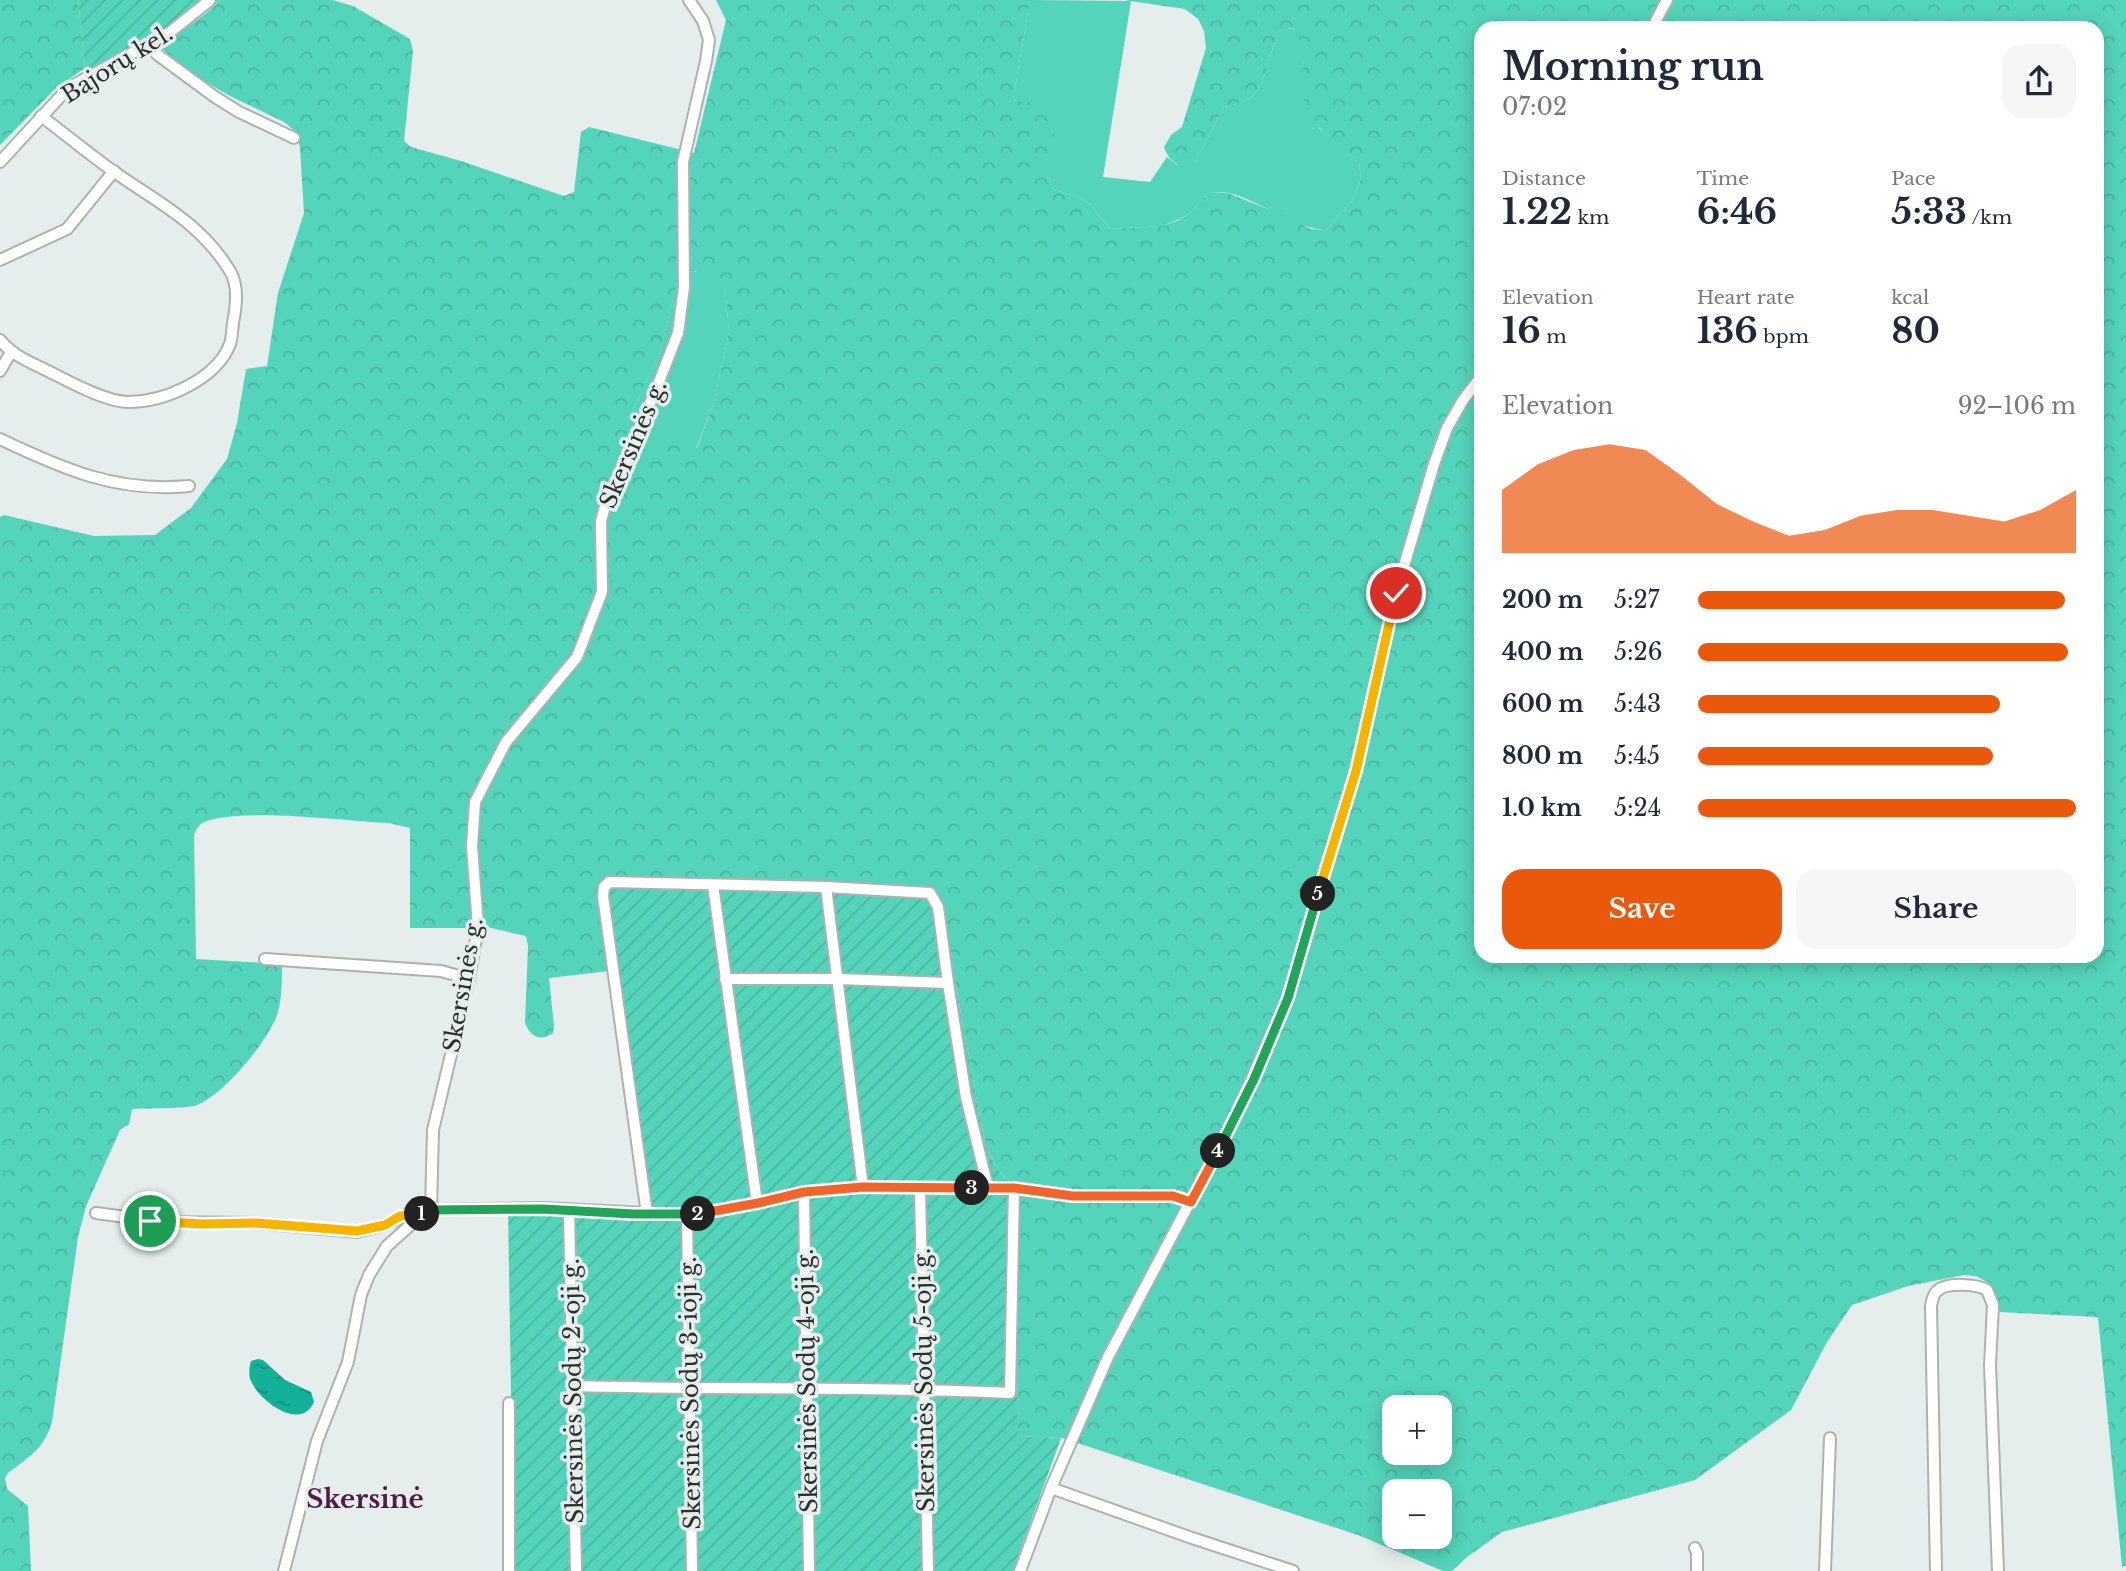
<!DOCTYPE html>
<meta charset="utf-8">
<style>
:root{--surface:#fff;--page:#f6f6f7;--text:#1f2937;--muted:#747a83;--accent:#ea580c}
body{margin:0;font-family:"Libre Baskerville",serif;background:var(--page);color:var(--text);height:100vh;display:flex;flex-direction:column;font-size:26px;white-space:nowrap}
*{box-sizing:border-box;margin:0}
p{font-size:23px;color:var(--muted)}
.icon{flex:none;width:38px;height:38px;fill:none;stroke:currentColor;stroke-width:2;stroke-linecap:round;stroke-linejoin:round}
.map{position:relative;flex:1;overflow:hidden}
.sheet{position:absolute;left:1474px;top:21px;width:630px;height:942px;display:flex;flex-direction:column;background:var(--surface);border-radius:21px;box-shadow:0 4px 18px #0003}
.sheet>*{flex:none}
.controls{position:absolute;left:1382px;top:1395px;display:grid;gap:14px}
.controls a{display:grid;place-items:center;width:70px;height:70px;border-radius:14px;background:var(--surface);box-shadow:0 4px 18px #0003;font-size:35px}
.pin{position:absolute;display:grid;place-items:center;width:60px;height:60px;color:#fff;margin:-30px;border:4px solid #fff;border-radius:50%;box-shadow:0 2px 7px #0007}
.km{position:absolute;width:35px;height:35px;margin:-18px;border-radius:50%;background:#222;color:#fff;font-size:19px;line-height:35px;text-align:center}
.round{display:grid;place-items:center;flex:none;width:74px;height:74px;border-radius:21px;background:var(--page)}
.headline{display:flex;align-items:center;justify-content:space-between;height:119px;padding:0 28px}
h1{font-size:38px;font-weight:700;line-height:52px}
.metrics{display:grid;grid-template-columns:repeat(3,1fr);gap:10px;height:119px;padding:7px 28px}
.metrics div{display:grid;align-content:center}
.metrics b{font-size:35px;font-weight:700}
.metrics small{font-size:19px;font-weight:400}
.metrics p{font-size:19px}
.chart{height:196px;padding:14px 28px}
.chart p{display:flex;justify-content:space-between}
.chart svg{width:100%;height:126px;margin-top:7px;fill:var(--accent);opacity:.7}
.cta{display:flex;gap:14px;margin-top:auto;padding:14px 28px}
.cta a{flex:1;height:80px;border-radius:21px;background:var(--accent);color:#fff;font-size:28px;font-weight:700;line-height:80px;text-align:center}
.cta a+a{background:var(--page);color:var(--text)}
ul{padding:0 28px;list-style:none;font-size:23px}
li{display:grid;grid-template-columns:112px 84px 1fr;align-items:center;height:52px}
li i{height:18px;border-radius:9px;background:var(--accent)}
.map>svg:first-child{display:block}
.grass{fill:#54d4ba}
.forest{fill:url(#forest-crowns);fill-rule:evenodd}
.garden{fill:url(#garden-furrows)}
.water{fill:url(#water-ripples)}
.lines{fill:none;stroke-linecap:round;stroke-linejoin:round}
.minor-casing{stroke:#abb3b1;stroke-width:14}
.minor{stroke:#fff;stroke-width:10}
.split-1-casing{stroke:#fff;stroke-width:14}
.split-2-casing{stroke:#fff;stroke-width:14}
.split-3-casing{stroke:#fff;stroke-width:14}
.split-4-casing{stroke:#fff;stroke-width:14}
.split-5-casing{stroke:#fff;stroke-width:14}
.split-6-casing{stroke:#fff;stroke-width:14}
.split-1{stroke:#f5b400;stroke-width:9}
.split-2{stroke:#22a559;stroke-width:9}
.split-3{stroke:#f0652b;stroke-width:9}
.split-4{stroke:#f0652b;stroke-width:9}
.split-5{stroke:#22a559;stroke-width:9}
.split-6{stroke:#f5b400;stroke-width:9}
.labels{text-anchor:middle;stroke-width:7;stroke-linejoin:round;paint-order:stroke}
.street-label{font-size:23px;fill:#2c2f2f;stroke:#e5eeec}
.quarter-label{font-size:26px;font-weight:bold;fill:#521a44;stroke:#e5eeec}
</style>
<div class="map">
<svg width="2126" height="1571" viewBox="0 0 2126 1571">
<defs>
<pattern id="forest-crowns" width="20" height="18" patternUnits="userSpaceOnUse" patternTransform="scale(1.75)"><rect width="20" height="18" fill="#54d4ba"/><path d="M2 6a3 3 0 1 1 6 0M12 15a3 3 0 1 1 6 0" fill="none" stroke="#49b6a0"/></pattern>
<pattern id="garden-furrows" width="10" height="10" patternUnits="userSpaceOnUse" patternTransform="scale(1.75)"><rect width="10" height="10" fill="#54d4ba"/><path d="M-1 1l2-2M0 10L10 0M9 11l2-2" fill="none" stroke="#49b6a0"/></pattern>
<pattern id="water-ripples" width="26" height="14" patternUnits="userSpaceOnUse" patternTransform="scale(1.75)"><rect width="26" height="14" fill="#13b198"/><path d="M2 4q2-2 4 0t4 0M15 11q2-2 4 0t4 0" fill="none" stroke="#12907c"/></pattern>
</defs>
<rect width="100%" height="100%" fill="#e5eeec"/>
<g class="grass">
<path d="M1030,0L1131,1L1103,177L1150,182L1167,157L1177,165L1195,162L1224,107C1232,105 1244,103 1250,98C1268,81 1269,53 1279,31L1292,28L1299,35L1304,52L1303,79L1319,128L1359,162L1361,179L1352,201L1326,230C1293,229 1262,201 1229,193C1223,192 1215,193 1208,193L1189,214L1177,220L1162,226L1110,229L1090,204L1080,198L1053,189L1049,177L1051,108L1013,100Z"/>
<polygon points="697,271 725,287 729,332 714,402 696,449 642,442 625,436 628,421 660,352 678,278"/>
</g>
<g class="forest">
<polygon points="0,0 78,0 85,68 55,89 0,145"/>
<path d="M221,0H332L353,6L410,39L413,51L404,141L411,147L461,161L564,196L574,192L581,132L589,127L694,153L726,20L716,0H1030L1013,100L1051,107L1056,116L1049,177L1053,189L1080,198L1090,204L1110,229L1162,226L1177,221L1189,214L1208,193H1228L1290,218L1310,229L1326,230L1352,201L1361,179L1359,162C1341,146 1315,130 1306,107C1296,80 1313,50 1292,28L1279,31C1269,53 1268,81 1250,98C1244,103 1232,105 1224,107L1195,162C1180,171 1169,162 1164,147L1171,135L1182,127L1206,48L1204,31L1198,19L1185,9L1124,0H2126V1565L2122,1567L2098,1317L2000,1312L1991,1284L1976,1276L1964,1275L1908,1286L1852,1305L1827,1342L1791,1410L1695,1480L1502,1532L1467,1557L1452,1571H1443L1358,1535L1062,1438L1017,1436L1018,1188C1000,1178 993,1160 985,1143L941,905L609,971L549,978L554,1026L553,1033C540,1042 531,1037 525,1023L528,946L526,936L491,928H410V828L389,823C347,821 240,807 204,822C199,824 197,829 194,834L196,959L282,964C282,980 282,997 278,1012C270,1039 224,1095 197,1105C187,1109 146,1108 132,1109L129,1124L120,1130L86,1206L78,1237L52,1422C44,1449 30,1456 8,1473L5,1478L7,1489L28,1506L31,1571H0V517L4,515L94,536L155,535L191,508L227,459L237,423L246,369L267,366L278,293L304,213L300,148L296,132L284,122L230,96L194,75L160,47L205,14ZM1480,28H2096V956H1480ZM696,271L725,288L729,332L714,402L697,448L642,442L626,437L628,421L660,352L678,279ZM1395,1407H1440V1452H1395ZM1395,1491H1440V1536H1395Z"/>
</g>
<g class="garden">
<polygon points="78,0 221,0 171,40 90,82 85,68"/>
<path d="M603,879L929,889L941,905L985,1143C993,1160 1000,1179 1018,1187L1017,1436L1061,1438L1013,1571H514L508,1212L642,1217L609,971L595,891Z"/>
</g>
<path class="water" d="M258,1359L263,1360L285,1380L311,1392L314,1402C301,1431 262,1403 252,1383C248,1377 249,1368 251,1361Z"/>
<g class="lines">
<defs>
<g id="minor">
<polyline points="1652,28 1667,0"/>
<polyline points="148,45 158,55 215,97 239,112 294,138"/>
<polyline points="0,162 59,98 74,85 169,33 210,0"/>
<polyline points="0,260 67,229 114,171"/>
<path d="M0,340C13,356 30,362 48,371C68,381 106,402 128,402C164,402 216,380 230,344C232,338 232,330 233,323C236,307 239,286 230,271C200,222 158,203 113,171C89,154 65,134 41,116"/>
<polyline points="0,371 11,352"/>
<path d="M0,439C63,469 117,493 189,486"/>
<polyline points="713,885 757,1203"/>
<polyline points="826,887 863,1187"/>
<polyline points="265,959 441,971 469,979"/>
<polyline points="725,979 838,979 948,983 966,1097 988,1188"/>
<polyline points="920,1189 928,1571"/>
<polyline points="804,1192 809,1571"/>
<polyline points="431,1210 433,1130 469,979 478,927 472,846 475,802 506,742 577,657 602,592 601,521 606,503 655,392 678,333 684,287 683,162 706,61 709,40 703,21 689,0"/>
<polyline points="569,1210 576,1571"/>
<polyline points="96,1213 163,1222 256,1223 357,1232 385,1225 407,1214 420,1215"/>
<polyline points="647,1214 603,896 604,887 609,882 826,887 930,893 938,907 948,983"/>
<polyline points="687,1215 692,1571"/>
<path d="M573,1386C719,1390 865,1386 1010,1393L1014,1188"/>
<polyline points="1051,1488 1192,1538 1293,1571"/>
<polyline points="1695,1548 1697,1553 1697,1571"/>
<polyline points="284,1571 317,1441 348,1362 361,1295 369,1275 387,1246 425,1212 431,1210 543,1208 687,1215 735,1208 804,1192 863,1187 920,1189 1014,1188 1073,1196 1173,1196 1191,1202"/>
<polyline points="509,1571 509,1403"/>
<polyline points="1020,1571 1051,1488 1108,1357 1235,1117 1288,998 1356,771 1396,593 1434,464 1447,428 1463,400 1480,378"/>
<polyline points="1825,1571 1830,1438"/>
<path d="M1936,1571L1931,1306C1932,1301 1933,1294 1937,1291C1946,1282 1977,1284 1987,1290L1993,1305L1990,1365L1998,1571"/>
</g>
</defs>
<use href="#minor" class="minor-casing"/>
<use href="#minor" class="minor"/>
</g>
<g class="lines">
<defs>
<polyline id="split-1" points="150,1221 202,1224 256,1223 357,1231 385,1225 400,1216 422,1214"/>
<polyline id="split-2" points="422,1214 431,1210 543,1209 633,1214 698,1214"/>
<polyline id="split-3" points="698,1214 758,1203 804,1192 863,1187 972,1188"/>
<polyline id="split-4" points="972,1188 1014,1188 1073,1196 1173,1196 1191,1202 1218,1151"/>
<polyline id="split-5" points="1218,1151 1254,1079 1288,998 1318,894"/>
<polyline id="split-6" points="1318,894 1356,771 1396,593"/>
</defs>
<use href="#split-1" class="split-1-casing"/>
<use href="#split-2" class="split-2-casing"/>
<use href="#split-3" class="split-3-casing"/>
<use href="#split-4" class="split-4-casing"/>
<use href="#split-5" class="split-5-casing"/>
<use href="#split-6" class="split-6-casing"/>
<use href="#split-1" class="split-1"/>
<use href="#split-2" class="split-2"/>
<use href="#split-3" class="split-3"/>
<use href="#split-4" class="split-4"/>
<use href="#split-5" class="split-5"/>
<use href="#split-6" class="split-6"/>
</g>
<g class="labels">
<g class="street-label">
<text transform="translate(117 64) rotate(-32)" y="8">Bajorų kel.</text>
<text transform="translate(633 444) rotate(-67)" y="8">Skersinės g.</text>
<text transform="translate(463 985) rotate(-80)" y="8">Skersinės g.</text>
<text transform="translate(924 1380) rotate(-91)" y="8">Skersinės Sodų 5-oji g.</text>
<text transform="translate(807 1381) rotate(-91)" y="8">Skersinės Sodų 4-oji g.</text>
<text transform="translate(573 1391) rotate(-91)" y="8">Skersinės Sodų 2-oji g.</text>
<text transform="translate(690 1393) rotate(-91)" y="8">Skersinės Sodų 3-ioji g.</text>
</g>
<g class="quarter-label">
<text x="365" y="1508">Skersinė</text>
</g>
</g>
</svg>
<div class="controls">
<a>+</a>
<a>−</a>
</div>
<div class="pin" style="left:150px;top:1221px;background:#1e9e55"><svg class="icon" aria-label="arrive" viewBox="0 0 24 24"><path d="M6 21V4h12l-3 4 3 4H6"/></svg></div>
<div class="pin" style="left:1396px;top:593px;background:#d93025"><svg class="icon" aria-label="check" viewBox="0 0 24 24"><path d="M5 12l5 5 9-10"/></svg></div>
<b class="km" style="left:422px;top:1214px">1</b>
<b class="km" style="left:698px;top:1214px">2</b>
<b class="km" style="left:972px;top:1188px">3</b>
<b class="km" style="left:1218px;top:1151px">4</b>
<b class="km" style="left:1318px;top:894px">5</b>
<section class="sheet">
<div class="headline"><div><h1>Morning run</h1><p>07:02</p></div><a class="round"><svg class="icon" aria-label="share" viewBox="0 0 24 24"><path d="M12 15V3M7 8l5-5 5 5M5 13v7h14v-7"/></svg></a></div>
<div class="metrics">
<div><p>Distance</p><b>1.22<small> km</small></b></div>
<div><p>Time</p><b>6:46</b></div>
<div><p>Pace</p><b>5:33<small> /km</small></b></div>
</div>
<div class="metrics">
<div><p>Elevation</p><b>16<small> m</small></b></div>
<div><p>Heart rate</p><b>136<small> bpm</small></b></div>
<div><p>kcal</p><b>80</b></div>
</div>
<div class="chart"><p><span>Elevation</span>92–106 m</p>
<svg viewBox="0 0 160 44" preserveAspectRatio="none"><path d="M0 44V22L10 13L20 8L30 6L40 8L50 17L60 27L70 33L80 38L90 36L100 31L110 29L120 29L130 31L140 33L150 29L160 22V44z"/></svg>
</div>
<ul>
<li><b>200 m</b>5:27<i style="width:97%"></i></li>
<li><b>400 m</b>5:26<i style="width:98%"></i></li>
<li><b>600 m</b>5:43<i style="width:80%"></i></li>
<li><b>800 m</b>5:45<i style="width:78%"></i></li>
<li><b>1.0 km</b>5:24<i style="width:100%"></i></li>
</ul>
<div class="cta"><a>Save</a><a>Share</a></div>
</section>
</div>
